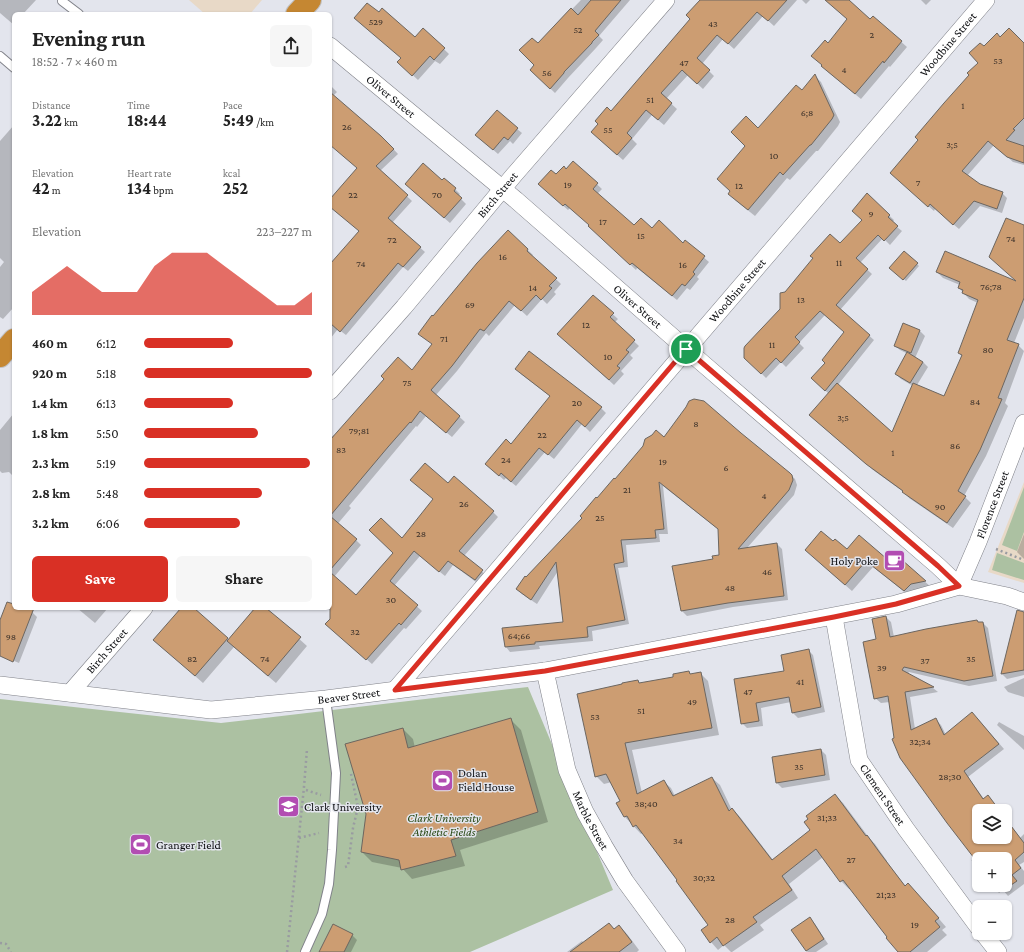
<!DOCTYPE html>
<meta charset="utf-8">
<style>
:root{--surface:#fff;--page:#f6f6f6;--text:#222;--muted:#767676;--accent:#d93025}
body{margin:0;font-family:"Crimson Pro",serif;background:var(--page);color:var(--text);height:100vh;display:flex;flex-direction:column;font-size:15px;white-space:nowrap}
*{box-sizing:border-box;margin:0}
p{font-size:13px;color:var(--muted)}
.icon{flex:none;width:22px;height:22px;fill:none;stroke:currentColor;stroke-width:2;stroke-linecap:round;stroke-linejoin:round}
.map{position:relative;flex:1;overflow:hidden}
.sheet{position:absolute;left:12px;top:12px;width:320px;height:598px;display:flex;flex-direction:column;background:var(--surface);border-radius:6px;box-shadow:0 1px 3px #0004}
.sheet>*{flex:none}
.fabs{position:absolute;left:972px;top:804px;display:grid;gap:8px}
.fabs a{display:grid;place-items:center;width:40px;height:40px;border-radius:6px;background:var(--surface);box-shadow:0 1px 3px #0004;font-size:20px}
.pin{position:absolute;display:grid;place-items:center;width:34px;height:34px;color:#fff;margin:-17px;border:2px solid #fff;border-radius:50%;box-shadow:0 1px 4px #0007}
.round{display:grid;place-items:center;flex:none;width:42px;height:42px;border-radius:6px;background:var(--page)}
.summary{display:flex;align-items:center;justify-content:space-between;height:68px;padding:0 20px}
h1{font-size:22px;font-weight:700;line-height:30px}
.figures{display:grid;grid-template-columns:repeat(3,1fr);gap:6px;height:68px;padding:4px 20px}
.figures div{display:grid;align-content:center}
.figures b{font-size:17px;font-weight:700}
.figures small{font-size:11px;font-weight:400}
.figures p{font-size:11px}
.chart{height:112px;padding:8px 20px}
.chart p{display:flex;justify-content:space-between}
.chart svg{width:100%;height:72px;margin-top:4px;fill:var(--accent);opacity:.7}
.button{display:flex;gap:8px;margin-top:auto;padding:8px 20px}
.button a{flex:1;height:46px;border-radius:6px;background:var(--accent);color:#fff;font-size:16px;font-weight:700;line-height:46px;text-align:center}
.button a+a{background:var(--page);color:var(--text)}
ul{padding:0 20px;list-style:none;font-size:13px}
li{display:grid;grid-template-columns:64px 48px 1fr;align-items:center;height:30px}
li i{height:10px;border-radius:5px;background:var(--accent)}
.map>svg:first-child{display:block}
.education{fill:#e8d9c7}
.green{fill:#acc1a2}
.shadow{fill:#0003}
.building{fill:#cc9d72;stroke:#6c6660}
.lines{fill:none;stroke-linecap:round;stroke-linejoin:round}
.lane-casing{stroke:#808289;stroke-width:10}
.street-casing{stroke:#808289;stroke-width:18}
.highway-casing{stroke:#c1c1c2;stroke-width:24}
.path{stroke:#999ba1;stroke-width:2.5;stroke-dasharray:2 3;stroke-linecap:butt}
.lane{stroke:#fff;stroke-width:8}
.street{stroke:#fff;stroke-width:17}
.highway{stroke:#c58732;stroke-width:22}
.route-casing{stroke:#fff;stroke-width:8}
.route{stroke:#d93025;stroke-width:5}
.labels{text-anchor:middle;stroke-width:3;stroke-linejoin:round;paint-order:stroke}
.number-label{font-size:10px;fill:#3e332b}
.street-label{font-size:12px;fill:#0f1013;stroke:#e3e5ed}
.poi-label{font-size:12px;fill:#0f1013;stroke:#e3e5ed;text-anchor:start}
.park-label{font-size:12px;font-style:italic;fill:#25450f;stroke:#e3e5ed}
</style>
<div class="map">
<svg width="1024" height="952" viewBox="0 0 1024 952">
<rect width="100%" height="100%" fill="#e3e5ed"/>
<g class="education">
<polygon points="189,0 262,0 250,14 205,14"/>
<polygon points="1024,482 1024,583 988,572"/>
</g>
<g class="green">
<polygon points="1024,487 1024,532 1017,551 1002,545"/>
<polygon points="997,553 1024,563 1024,580 992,570"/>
<polygon points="528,687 613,890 470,952 0,952 0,699 221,723"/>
</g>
<g class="shadow">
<polygon points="0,0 36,0 23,14 14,14 14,25 0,13"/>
<polygon points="581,0 630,0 599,36 603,40 596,48 568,78 555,93 531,70 536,65 538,44"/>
<polygon points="701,0 797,0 774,26 763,16 734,49 723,39 702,64 714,76 703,89 688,75 666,99 677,109 664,125 652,115 632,139 637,144 623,160 598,138 611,113 691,19"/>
<polygon points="802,0 810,0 806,4"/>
<polygon points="825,0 848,0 870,20 873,17 907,47 890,67 889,66 861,99 828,72 828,44 848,20"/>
<polygon points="921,0 931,0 926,5"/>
<polygon points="423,29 449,54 440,64 435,61 418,80 404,67 402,58 415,38"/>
<polygon points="1000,38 1024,45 1024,165 1013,162 994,145 967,176 980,185 1002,193 1007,198 1002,213 980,206 959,229 935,209 934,211 891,173 920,140 979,63 984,48"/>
<polygon points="815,76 821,82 840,122 838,126 818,151 816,151 790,180 787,178 755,216 735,200 758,130 802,92"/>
<polygon points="330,85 337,92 333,96 381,136 398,154 380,171 412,201 392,223 425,252 408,271 403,267 346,335 338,329 330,339 330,259 333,262 360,231 330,206 330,201 358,168 330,131"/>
<polygon points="14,125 14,307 3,319 0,317 0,267 4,262 0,258 0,141"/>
<polygon points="517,129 522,133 513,144 510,141 498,154 482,140"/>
<polygon points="573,162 602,189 597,194 634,227 652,229 683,244 686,242 709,262 697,277 699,279 690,290 687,288 677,300 637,268 636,270 595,231 590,225 570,208 568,210 544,189 556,176 566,170"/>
<polygon points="442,181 455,189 460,194 458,196 466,204 450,223 411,189"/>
<polygon points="867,195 894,220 892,223 902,231 890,245 883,238 860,263 872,274 840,310 874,340 837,386 893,433 913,386 901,379 896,374 908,354 900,350 895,346 904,324 920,331 925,336 915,358 923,362 928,367 917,385 944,398 963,357 959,353 978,303 969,299 959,288 960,285 943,278 937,272 1019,283 1024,226 1024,318 1014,343 1018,345 1024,351 1005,403 1008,406 986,456 964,496 971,503 953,528 909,498 905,493 873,470 816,421 829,394 817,383 826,363 845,333 825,315 799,343 804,348 786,367 781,362 766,378 745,357 781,309 785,292 840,244 863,220"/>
<polygon points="508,231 533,255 532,256 561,284 554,292 556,294 547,304 542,299 527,316 515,305 489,336 486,333 457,371 436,395 465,422 452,437 426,416 417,427 416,426 349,506 351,508 335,527 330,523 330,439 334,435 335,436 412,372 433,344"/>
<polygon points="904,252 919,266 906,281 891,268"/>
<polygon points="593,296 618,319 614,323 639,346 630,355 633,358 621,371 624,374 614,385 564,339"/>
<polygon points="530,352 601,408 606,413 590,432 582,424 554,459 545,452 516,486 506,478 504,480 486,464 511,445 551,397 521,374"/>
<polygon points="14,413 14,477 9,472 2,473 0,471 0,430"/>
<polygon points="664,438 789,473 795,479 797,485 794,495 747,548 777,544 782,549 788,600 733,607 687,616 682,611 714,560 720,556 719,530 663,486 668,534 659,534 660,542 626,545 628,567 618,568 629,624 592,631 593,641 539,646 540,649 510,652 506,647 564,623 558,571 537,604 522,594 517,589 526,578 583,518 597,499 615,481"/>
<polygon points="448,484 493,512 498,517 464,556 487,576 480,585 453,565 445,576 420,556 394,586 422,611 406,629 404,628 372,664 332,629 338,611 330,604 330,543 356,540 361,545 334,577 356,596 394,553 402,539"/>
<polygon points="1024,534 1024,559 1017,552"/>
<polygon points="833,543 848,550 887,561 893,554 931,587 911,597 873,567 852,591 813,557"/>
<polygon points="14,605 14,608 21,608 32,612 37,617 19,663 0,655 0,623"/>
<polygon points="77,608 108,608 95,623"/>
<polygon points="182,608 192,608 229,640 256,608 265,608 307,646 276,683 234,647 203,683 162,647"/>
<polygon points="886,617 891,622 894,637 977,621 980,623 983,623 988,628 997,681 969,686 909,672 908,674 933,688 938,692 910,697 915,729 936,720 941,725 946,735 977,718 1004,749 968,777 984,799 1000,811 979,811 979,837 1005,837 1005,818 1020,838 1024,834 1024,862 1019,865 1024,871 1024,884 1008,896 1003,890 999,893 992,885 1005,885 1005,859 979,859 979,868 975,858 896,738 890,702 881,703 875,698 877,640"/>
<polygon points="1013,629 1024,631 1024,675 1007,679 1002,674"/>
<polygon points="808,650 813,655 825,712 798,718 793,713 791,702 761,708 763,726 747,728 742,723 735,680 785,672"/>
<polygon points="689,672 691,675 700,673 708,681 719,735 632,750 642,793 663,781 671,788 675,796 712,778 720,785 732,810 732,809 740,817 773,860 811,830 835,795 843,803 870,839 875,844 887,861 886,861 906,887 916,892 946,927 942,930 947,935 927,952 899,952 851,888 849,889 841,881 823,857 789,884 798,898 760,925 764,930 732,952 731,952 724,945 718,950 711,942 709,926 678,881 643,833 641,834 625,817 621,802 612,782 604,784 596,776 638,681 640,684 674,678"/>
<polygon points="1024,678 1024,697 1008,692 1004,687"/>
<polygon points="511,720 521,730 548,822 460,850 465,866 412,879 402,868 372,862 362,852 403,729 413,739 415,748"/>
<polygon points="999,722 1024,736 1024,750 997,725"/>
<polygon points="821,750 826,755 830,780 782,788 777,783"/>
<polygon points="810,919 815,924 828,944 816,952 808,952 806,951"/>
<polygon points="619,926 627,934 639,950 637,952 567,952 582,941 584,943 615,930"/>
<polygon points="352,935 357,940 351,952 325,952"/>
</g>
<g class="building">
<polygon points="591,0 621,0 595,31 599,35 592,42 592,43 564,72 564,73 550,89 530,70 534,65 519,50 532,38 538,43 571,8 578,15"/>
<polygon points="700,0 787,0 768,21 757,12 728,44 717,35 697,58 710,70 697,84 682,70 661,93 672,103 658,120 646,110 627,133 632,138 617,155 591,132 598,124 595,121 607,107 611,111 690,19 686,15"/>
<polygon points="825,0 849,0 870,19 873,16 902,41 884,63 883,61 855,94 821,66 822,65 811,56 825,40 828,43 847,19"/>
<polygon points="367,3 379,12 382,8 415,37 423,28 445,48 434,60 430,56 412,76 397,62 401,58 354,18"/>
<polygon points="1009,28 1024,43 1024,118 1013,129 1015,130 1006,140 1024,146 1024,163 1007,157 988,141 962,171 980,184 1003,192 997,209 974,201 953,225 930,204 928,207 890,173 918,140 915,137 944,103 969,75 967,73 978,63 969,53 980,43 984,46 997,33 1000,37"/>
<polygon points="815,74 834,115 832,119 811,145 810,145 783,175 780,172 748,210 728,194 730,191 717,179 745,146 731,132 746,116 758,128 796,85 802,90"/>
<polygon points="330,92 381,136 394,149 376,166 408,195 388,218 421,247 403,267 398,263 340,332 330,323 330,264 359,231 330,207 330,199 357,168 330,145"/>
<polygon points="497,110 518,128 508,140 504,137 493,150 475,135"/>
<polygon points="573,161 598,183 593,189 634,225 641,218 652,228 659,220 683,243 685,240 705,256 693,272 695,274 685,286 682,284 672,296 632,263 630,265 588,226 589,225 565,204 563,206 538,184 551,170 556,174 564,166 566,169"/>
<polygon points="423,163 442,180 444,178 456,188 454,191 462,198 444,218 405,184"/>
<polygon points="867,193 890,215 888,217 898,226 884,241 878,235 856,258 868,269 836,305 870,335 825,391 811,378 825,363 822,360 844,332 820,311 795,337 800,342 781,363 776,358 761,374 744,358 744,348 745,346 780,309 780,293 785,292 813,258 810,256 830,234 840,243 862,220 852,211"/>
<polygon points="1006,218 1024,225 1024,298 1007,340 1019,344 998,398 1002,399 980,450 958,491 966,496 947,523 902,492 903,491 866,464 809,415 837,383 892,432 913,383 944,396 962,355 958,353 978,300 962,293 963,290 958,288 960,282 936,272 945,251 1016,281 989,257"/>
<polygon points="508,230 528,249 527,251 557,278 549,286 552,288 541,300 536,295 521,311 509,301 484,331 480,329 452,366 431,390 460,416 446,433 420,411 411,423 410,422 388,447 330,516 357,539 330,570 330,440 384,379 381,376 398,357 412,370 432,344 418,334 432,315 433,316 477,263"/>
<polygon points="904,251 918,263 903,280 889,268"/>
<polygon points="593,295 614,313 610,317 635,340 626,350 629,352 617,366 620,368 609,380 557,334"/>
<polygon points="903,323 920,330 911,353 894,346"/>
<polygon points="529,351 602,407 585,427 577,420 548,455 539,448 511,482 501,473 499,476 485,464 506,439 511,444 550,396 515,369"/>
<polygon points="907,352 923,362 910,383 895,374"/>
<polygon points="694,399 704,401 741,433 790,473 792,475 793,480 789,490 738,549 777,543 784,596 728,603 681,611 672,566 713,559 712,556 719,555 718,529 659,482 664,529 655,530 656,538 621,540 624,562 614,564 625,620 587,627 588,637 535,642 535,644 505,647 502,628 563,622 556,562 531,600 516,589 525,576 526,577 582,518 580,516 596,497 597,498 614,478 615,479 643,446 645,439 652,435 656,430 664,437 686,407 689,401"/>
<polygon points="425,463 448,483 454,476 494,511 459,551 483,570 475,580 448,561 439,572 414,551 390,581 418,605 401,625 399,623 366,660 325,624 330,619 330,572 356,595 393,553 369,530 381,518 402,538 433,499 410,480"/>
<polygon points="821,531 833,541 835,539 847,549 859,535 887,559 893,552 926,581 911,584 904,591 866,561 845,585 805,550"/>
<polygon points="7,602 14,604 14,608 34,608 13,662 0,656 0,620"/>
<polygon points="181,608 194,608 228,638 195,676 153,640"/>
<polygon points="255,608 266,608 301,637 268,676 227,641"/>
<polygon points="1017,610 1024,612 1024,670 1001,674"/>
<polygon points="886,616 890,637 926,629 977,620 978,622 983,622 993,676 964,681 904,667 902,670 934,687 905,692 911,730 936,718 944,735 972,712 999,744 964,771 983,799 988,795 1000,811 979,811 979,837 1005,837 1005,818 1024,843 1024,852 1015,860 1021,868 1012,875 1017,881 1002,891 997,885 994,888 991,885 1005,885 1005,859 979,859 979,869 972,860 974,858 947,823 900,758 892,739 894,738 888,696 874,699 863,642 876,639 872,619"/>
<polygon points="809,649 821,707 792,713 789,697 756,703 759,721 741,724 734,679 784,671 781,655"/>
<polygon points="689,671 690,674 701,672 712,728 625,743 637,794 664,780 673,796 712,777 729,811 732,808 772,860 810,830 804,822 808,819 806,816 835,794 866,836 867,835 880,853 905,886 908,883 939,918 935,921 940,927 910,952 898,952 886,938 887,937 843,880 840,882 816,849 782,876 792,890 753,917 757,922 723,946 717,937 710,943 701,930 708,925 676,881 677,880 636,825 633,827 627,816 624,817 616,803 620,801 606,774 595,777 577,694 622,684 622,683 638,680 639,683 673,677 673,674"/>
<polygon points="511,718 538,812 451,840 456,856 401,870 399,860 361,852 366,814 345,744 403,728 408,748"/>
<polygon points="821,749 825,775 776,783 772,757"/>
<polygon points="810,917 824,939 806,951 791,930"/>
<polygon points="609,923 614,929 619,925 632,942 619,952 570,952"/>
<polygon points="333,924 353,934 344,952 319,952"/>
</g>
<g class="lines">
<defs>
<g id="lane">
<polyline points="62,1 79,14"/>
<polyline points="0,56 14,68"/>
<polyline points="305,952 322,914 329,884 332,850 336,773 326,699"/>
</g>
<g id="street">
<path id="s1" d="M330,46L516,200L700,361L938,566L959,586L978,542L1024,423"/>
<path id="s2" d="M330,391L404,307L514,175L666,0"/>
<path id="s3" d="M834,617L859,760L906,829L979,928"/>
<path id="s4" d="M545,671L567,770L585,812L604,846L625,881L677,952"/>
<path id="s5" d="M0,685L211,710L326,699L545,671L896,604L959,586L1007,596L1024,602"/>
<path id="s6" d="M395,690L986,0"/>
<path id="s7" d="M70,693L144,608"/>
<polyline points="983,933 998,952"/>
</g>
<g id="highway">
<polyline points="297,14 310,0"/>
<polyline points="0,356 14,340"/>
</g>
</defs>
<use href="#lane" class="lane-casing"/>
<use href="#street" class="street-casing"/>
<use href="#highway" class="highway-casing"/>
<g class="path">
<polyline points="996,549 1024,560"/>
<polyline points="306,790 321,795"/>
<polyline points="299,838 319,833"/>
<polyline points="345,867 348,866 353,828 358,807 351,774"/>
<polyline points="0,943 6,944 11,952"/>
<polyline points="287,952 304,787 307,749"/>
</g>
<use href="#lane" class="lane"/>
<use href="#street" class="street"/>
<use href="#highway" class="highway"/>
</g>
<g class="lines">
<defs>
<polygon id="route" points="686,349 938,566 959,586 896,604 834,617 545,671 395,690"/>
</defs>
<use href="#route" class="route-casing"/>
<use href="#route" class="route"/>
</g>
<defs>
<symbol id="cafe-square" viewBox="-11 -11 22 22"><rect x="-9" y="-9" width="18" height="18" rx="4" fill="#b24db2" stroke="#e3e5ed"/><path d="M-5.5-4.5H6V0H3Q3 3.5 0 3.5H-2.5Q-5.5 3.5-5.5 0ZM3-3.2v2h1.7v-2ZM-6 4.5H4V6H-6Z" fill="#fff"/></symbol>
<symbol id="stadium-square" viewBox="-11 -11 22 22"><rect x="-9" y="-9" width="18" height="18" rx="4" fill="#b24db2" stroke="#e3e5ed"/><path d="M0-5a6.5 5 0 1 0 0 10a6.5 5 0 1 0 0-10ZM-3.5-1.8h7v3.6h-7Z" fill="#fff"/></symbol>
<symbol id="university-square" viewBox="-11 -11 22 22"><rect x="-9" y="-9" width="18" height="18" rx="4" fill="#b24db2" stroke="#e3e5ed"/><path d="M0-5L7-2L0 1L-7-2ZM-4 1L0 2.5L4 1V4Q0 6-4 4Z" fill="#fff"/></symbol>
</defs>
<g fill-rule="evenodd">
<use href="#cafe-square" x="882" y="548" width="25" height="25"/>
<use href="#stadium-square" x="430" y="768" width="25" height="25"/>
<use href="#university-square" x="276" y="794" width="25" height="25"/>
<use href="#stadium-square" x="128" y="832" width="25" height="25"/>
</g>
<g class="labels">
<g class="number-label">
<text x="376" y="25">529</text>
<text x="713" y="27">43</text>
<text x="578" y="33">52</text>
<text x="872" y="38">2</text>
<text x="998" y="64">53</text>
<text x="684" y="66">47</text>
<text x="844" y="73">4</text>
<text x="547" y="76">56</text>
<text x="650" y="103">51</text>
<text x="963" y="109">1</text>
<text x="807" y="116">6;8</text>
<text x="347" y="130">26</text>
<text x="608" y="133">55</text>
<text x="952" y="148">3;5</text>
<text x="774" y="159">10</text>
<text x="918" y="186">7</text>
<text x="568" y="188">19</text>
<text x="739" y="189">12</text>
<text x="353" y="198">22</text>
<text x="437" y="198">70</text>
<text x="871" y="217">9</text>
<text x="603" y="225">17</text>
<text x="641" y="239">15</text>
<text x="1011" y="242">74</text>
<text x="392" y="243">72</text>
<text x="503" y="260">16</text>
<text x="839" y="266">11</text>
<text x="361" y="267">74</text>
<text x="683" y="268">16</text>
<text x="991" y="290">76;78</text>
<text x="533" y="291">14</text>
<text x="801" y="303">13</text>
<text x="470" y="308">69</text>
<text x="586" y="328">12</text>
<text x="444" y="342">71</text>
<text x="772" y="348">11</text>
<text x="988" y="353">80</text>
<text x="608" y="360">10</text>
<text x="407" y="386">75</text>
<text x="975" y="405">84</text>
<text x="577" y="406">20</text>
<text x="843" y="421">3;5</text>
<text x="696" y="427">8</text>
<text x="359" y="434">79;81</text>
<text x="542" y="438">22</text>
<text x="955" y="449">86</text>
<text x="341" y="453">83</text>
<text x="893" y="456">1</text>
<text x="506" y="463">24</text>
<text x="663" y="465">19</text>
<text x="726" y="471">6</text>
<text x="627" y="493">21</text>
<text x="764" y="499">4</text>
<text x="464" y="507">26</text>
<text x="940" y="510">90</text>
<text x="600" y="521">25</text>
<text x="421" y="537">28</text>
<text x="767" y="575">46</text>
<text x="730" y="591">48</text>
<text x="391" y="603">30</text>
<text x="355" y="635">32</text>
<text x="519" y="639">64;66</text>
<text x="11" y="640">98</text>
<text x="192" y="662">82</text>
<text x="265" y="662">74</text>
<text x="971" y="662">35</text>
<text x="925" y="664">37</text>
<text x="882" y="671">39</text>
<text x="800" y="685">41</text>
<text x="748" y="695">47</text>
<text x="692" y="705">49</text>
<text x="641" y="714">51</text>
<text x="595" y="720">53</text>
<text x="920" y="745">32;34</text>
<text x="799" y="770">35</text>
<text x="950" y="780">28;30</text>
<text x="646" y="807">38;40</text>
<text x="827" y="821">31;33</text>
<text x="678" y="844">34</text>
<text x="851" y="863">27</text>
<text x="704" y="881">30;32</text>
<text x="886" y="898">21;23</text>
<text x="730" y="923">28</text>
<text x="915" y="928">19</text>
</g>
<g class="street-label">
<text dy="4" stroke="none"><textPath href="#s6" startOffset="850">Woodbine Street</textPath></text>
<text dy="4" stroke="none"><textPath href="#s1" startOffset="79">Oliver Street</textPath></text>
<text dy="4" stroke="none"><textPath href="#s2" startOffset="258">Birch Street</textPath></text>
<text dy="4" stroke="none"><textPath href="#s6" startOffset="526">Woodbine Street</textPath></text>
<text dy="4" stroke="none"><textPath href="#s1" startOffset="403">Oliver Street</textPath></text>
<text dy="4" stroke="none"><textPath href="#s1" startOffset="917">Florence Street</textPath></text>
<text dy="4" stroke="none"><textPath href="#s7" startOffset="56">Birch Street</textPath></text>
<text dy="4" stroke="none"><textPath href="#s5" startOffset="351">Beaver Street</textPath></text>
<text dy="4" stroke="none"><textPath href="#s3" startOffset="187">Clement Street</textPath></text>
<text dy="4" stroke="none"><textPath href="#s4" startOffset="157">Marble Street</textPath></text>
</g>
<g class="poi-label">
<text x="878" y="565" text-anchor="end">Holy Poke</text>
<text x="458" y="777">Dolan<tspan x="458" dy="14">Field House</tspan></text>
<text x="304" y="811">Clark University</text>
<text x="156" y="849">Granger Field</text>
</g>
<g class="park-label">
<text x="444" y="822">Clark University<tspan x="444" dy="14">Athletic Fields</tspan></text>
</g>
</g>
</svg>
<div class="fabs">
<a><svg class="icon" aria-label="layers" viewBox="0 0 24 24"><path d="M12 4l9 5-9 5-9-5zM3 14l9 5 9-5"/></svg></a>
<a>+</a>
<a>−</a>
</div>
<div class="pin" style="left:686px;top:349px;background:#1e9e55"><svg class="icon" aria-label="arrive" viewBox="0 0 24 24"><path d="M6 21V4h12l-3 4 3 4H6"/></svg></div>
<section class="sheet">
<div class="summary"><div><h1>Evening run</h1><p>18:52 · 7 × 460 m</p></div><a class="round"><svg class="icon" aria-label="share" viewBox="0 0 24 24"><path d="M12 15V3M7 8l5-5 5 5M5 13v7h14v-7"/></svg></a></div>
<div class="figures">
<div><p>Distance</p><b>3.22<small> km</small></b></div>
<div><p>Time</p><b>18:44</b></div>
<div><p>Pace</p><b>5:49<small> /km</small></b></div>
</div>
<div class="figures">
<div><p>Elevation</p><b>42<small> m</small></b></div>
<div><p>Heart rate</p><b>134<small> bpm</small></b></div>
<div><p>kcal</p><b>252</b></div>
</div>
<div class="chart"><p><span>Elevation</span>223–227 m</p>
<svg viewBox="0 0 160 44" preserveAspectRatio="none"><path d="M0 44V30L10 22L20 14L30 22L40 30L50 30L60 30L70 14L80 6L90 6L100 6L110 14L120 22L130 30L140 38L150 38L160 30V44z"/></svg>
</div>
<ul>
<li><b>460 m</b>6:12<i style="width:53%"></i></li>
<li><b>920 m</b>5:18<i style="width:100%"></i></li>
<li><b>1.4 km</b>6:13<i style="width:53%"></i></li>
<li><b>1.8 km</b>5:50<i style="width:68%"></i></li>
<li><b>2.3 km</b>5:19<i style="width:99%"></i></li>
<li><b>2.8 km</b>5:48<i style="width:70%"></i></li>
<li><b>3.2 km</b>6:06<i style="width:57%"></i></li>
</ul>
<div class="button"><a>Save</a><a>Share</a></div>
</section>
</div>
